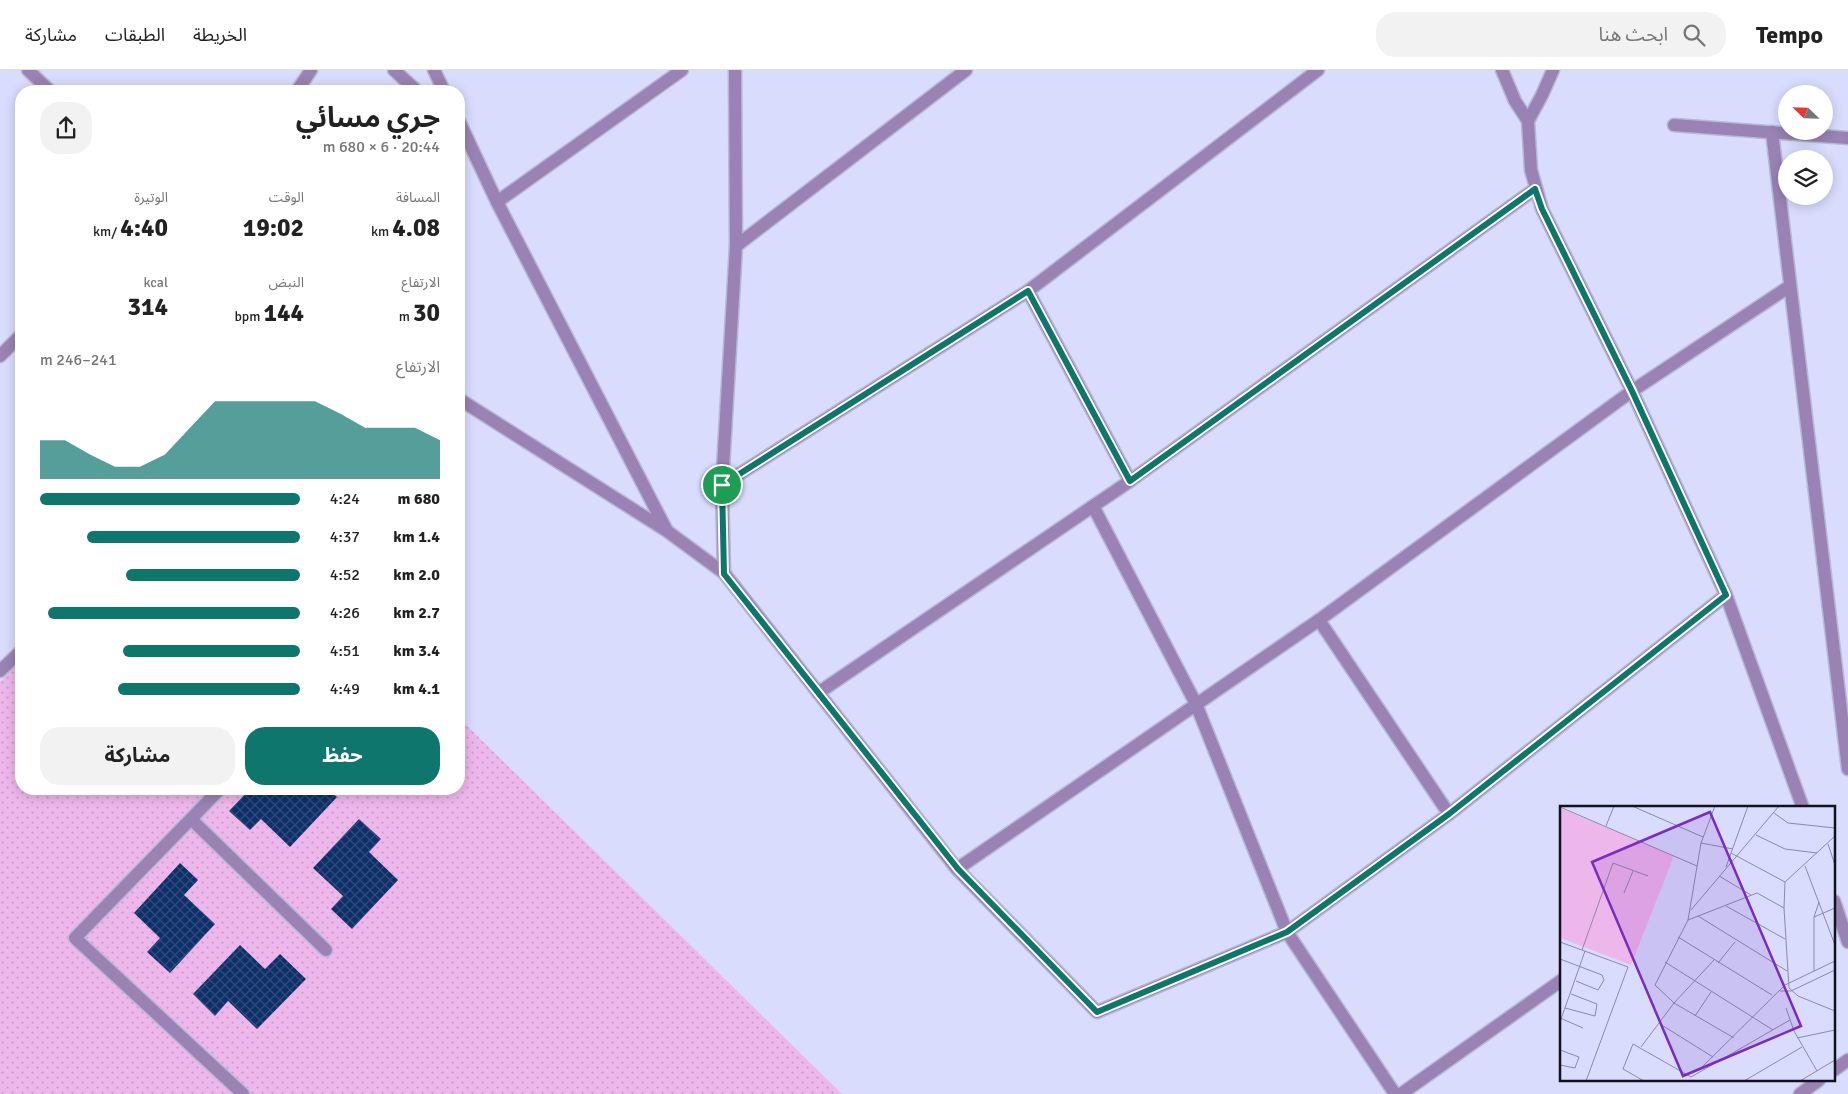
<!DOCTYPE html>
<html lang="ar">
<meta charset="utf-8">
<style>
:root{--surface:#fff;--page:#f2f2f2;--text:#222;--muted:#767676;--line:#e0e0e0;--accent:#0f766e}
body{margin:0;font-family:Signika,"Noto Sans Arabic",sans-serif;background:var(--page);color:var(--text);direction:rtl;height:100vh;display:flex;flex-direction:column;font-size:19px;white-space:nowrap}
*{box-sizing:border-box;margin:0}
p{font-size:16px;color:var(--muted)}
.icon{flex:none;width:28px;height:28px;fill:none;stroke:currentColor;stroke-width:2;stroke-linecap:round;stroke-linejoin:round}
.map{position:relative;flex:1;overflow:hidden;direction:ltr}
.panel{position:absolute;left:15px;top:15px;width:450px;height:710px;display:flex;flex-direction:column;background:var(--surface);border-radius:20px;box-shadow:0 2px 12px #0003;direction:rtl}
.panel>*{flex:none}
.needle{width:32px;rotate:293deg}
.buttons{position:absolute;left:1778px;top:15px;display:grid;gap:10px}
.buttons a{display:grid;place-items:center;width:55px;height:55px;border-radius:50%;background:var(--surface);box-shadow:0 2px 12px #0003;font-size:25px}
.pin{position:absolute;display:grid;place-items:center;width:42px;height:42px;color:#fff;margin:-21px;border:2px solid #fff;border-radius:50%;box-shadow:0 1px 5px #0007}
.round{display:grid;place-items:center;flex:none;width:52px;height:52px;border-radius:20px;background:var(--page)}
.summary{display:flex;align-items:center;justify-content:space-between;height:85px;padding:0 25px}
h1{font-size:28px;font-weight:700;line-height:38px}
.metrics{display:grid;grid-template-columns:repeat(3,1fr);gap:8px;height:85px;padding:5px 25px}
.metrics div{display:grid;align-content:center}
.metrics b{font-size:25px;font-weight:700}
.metrics small{font-size:14px;font-weight:400}
.metrics p{font-size:14px}
.chart{height:140px;padding:10px 25px}
.chart p{display:flex;justify-content:space-between}
.chart svg{width:100%;height:90px;margin-top:5px;fill:var(--accent);opacity:.7}
.action{display:flex;gap:10px;margin-top:auto;padding:10px 25px}
.action a{flex:1;height:58px;border-radius:20px;background:var(--accent);color:#fff;font-size:20px;font-weight:700;line-height:58px;text-align:center}
.action a+a{background:var(--page);color:var(--text)}
ul{padding:0 25px;list-style:none;font-size:16px}
li{display:grid;grid-template-columns:80px 60px 1fr;align-items:center;height:38px}
li i{height:12px;border-radius:6px;background:var(--accent)}
header{display:flex;align-items:center;gap:30px;box-sizing:border-box;height:70px;padding:0 25px;background:var(--surface);border-bottom:1px solid var(--line)}
header strong{font-size:24px}
nav{display:flex;gap:28px;margin-inline-start:auto;font-size:18px}
.search{width:350px;height:45px;background:var(--page);display:flex;align-items:center;gap:12px;box-sizing:border-box;padding:0 18px;border-radius:20px;color:var(--muted);font-size:19px}
.map>svg:first-child{display:block}
.park{fill:url(#park-dots)}
.building{fill:url(#building-cross-hatch)}
.lines{fill:none;stroke-linecap:round;stroke-linejoin:round}
.minor-casing{stroke:#b6b8d6;stroke-width:15}
.minor{stroke:#9a83b4;stroke-width:12}
.route-casing{stroke:#fff;stroke-width:10}
.route{stroke:#0f766e;stroke-width:6}
.inset-road{fill:none;stroke:#8a8ba4;stroke-width:1}
.view{fill:#7b2cbf;fill-opacity:0.15;stroke:#7b2cbf;stroke-width:2.5}
.inset-edge{fill:none;stroke:#12121e;stroke-width:2.5}
</style>
<header>
<strong>Tempo</strong>
<div class="search"><svg class="icon" aria-label="search" viewBox="0 0 24 24"><circle cx="10" cy="10" r="6"/><path d="M15 15l6 6"/></svg>ابحث هنا</div>
<nav><a>الخريطة</a><a>الطبقات</a><a>مشاركة</a></nav>
</header>
<div class="map">
<svg width="1848" height="1024" viewBox="0 0 1848 1024">
<defs>
<pattern id="park-dots" width="8" height="8" patternUnits="userSpaceOnUse" patternTransform="scale(1.25)"><rect width="8" height="8" fill="#eeb7eb"/><path d="M2 2h.1M6 6h.1" fill="none" stroke="#cb9cc9" stroke-width="1.8" stroke-linecap="round"/></pattern>
<pattern id="building-cross-hatch" width="8" height="8" patternUnits="userSpaceOnUse" patternTransform="scale(1.25)"><rect width="8" height="8" fill="#0e306a"/><path d="M0 0l8 8M0 8l8-8" fill="none" stroke="#304b7a"/></pattern>
</defs>
<rect width="100%" height="100%" fill="#dadcfe"/>
<polygon class="park" points="21,591 21,719 459,719 459,648 842,1024 0,1024 0,612"/>
<g class="building">
<polygon points="250,719 328,719 337,727 290,777 261,749 250,760 229,741"/>
<polygon points="359,749 381,769 369,782 398,810 352,859 331,839 343,826 313,798"/>
<polygon points="180,793 198,810 184,825 215,854 170,903 147,882 160,868 134,843"/>
<polygon points="240,875 265,899 280,884 306,909 257,959 228,931 215,946 193,924"/>
</g>
<g class="lines">
<defs>
<g id="minor">
<polyline points="28,0 50,21"/>
<polyline points="394,0 417,21"/>
<polyline points="434,0 444,21"/>
<polyline points="1502,0 1515,31 1528,51 1531,100 1542,139 1632,321 1726,525 1803,738"/>
<polyline points="297,21 311,0"/>
<polyline points="459,51 497,132 666,459"/>
<polyline points="1528,51 1542,25 1553,0"/>
<polyline points="1674,55 1848,68"/>
<polyline points="1772,62 1848,699"/>
<polyline points="497,132 682,0"/>
<polyline points="736,176 966,0"/>
<polyline points="1028,221 1130,411"/>
<polyline points="0,286 21,265"/>
<polyline points="459,329 667,461 724,503 957,799 1097,942 1287,862 1449,744 1726,525"/>
<polyline points="722,415 1028,221 1318,0"/>
<polyline points="1093,436 1196,634 1287,862 1395,1024"/>
<polyline points="724,503 722,415 736,176 735,0"/>
<polyline points="1319,550 1449,744"/>
<polyline points="0,601 21,581"/>
<polyline points="818,623 1130,411 1535,119"/>
<polyline points="220,719 75,868 243,1024"/>
<polyline points="191,749 326,880"/>
<polyline points="957,799 1319,550 1632,321 1790,216"/>
<polyline points="1834,831 1848,872"/>
<polyline points="1834,1000 1848,990"/>
<polyline points="1401,1024 1562,910"/>
<polyline points="1800,1024 1819,1010"/>
</g>
</defs>
<use href="#minor" class="minor-casing"/>
<use href="#minor" class="minor"/>
</g>
<g class="lines">
<defs>
<polygon id="route" points="1535,119 1542,139 1632,321 1726,525 1449,744 1287,862 1097,942 958,799 724,504 722,415 1028,221 1130,411"/>
</defs>
<use href="#route" class="route-casing"/>
<use href="#route" class="route"/>
</g>
<g transform="translate(1560 736)">
<rect width="275" height="275" fill="#dadcfe"/>
<path d="M0,2L114,50L71,159L0,132Z" fill="#eeb7eb"/>
<path class="inset-road" d="M72,0L143,31M155,0L141,37L128,114L95,179L114,197L174,232M0,1L137,60M214,7L228,17L275,22M46,20L54,0M196,29L225,43L257,47M275,30L225,76L224,102L229,182L238,190L275,205M141,37L173,43M268,38L275,59M171,47L225,76M245,60L275,139M166,61L188,0M159,70L191,89M64,87L73,65M166,100L225,133M131,104L219,0M138,110L227,165M254,111L275,102M128,114L197,87L224,102M118,131L212,189M0,136L68,161L26,275M22,144L53,57L88,70M0,153L42,169L44,174L38,184L16,175M105,156L213,224M158,157L175,136M254,165V111L259,96M220,185H231L275,164M5,202L35,210L37,198L11,188M226,202L234,225L257,265M135,210L151,186M0,212L23,222M0,216L25,145M100,218L153,251M237,232L275,224M81,241L114,197L154,154M0,244L19,251L15,262L0,259M138,265L225,179L275,155M84,275L63,263L73,238L131,271L230,214M184,275L242,241M240,275L275,254"/>
<path class="view" d="M150,6L241,220L123,270L32,56Z"/>
<rect width="275" height="275" class="inset-edge"/>
</g>
</svg>
<div class="buttons">
<a><svg class="needle" viewBox="-14 -14 28 28"><path d="M0-13l5 13h-10z" fill="#e53935"/><path d="M0 13l5-13h-10z" fill="#767676"/></svg></a>
<a><svg class="icon" aria-label="layers" viewBox="0 0 24 24"><path d="M12 4l9 5-9 5-9-5zM3 14l9 5 9-5"/></svg></a>
</div>
<div class="pin" style="left:722px;top:415px;background:#1e9e55"><svg class="icon" aria-label="arrive" viewBox="0 0 24 24"><path d="M6 21V4h12l-3 4 3 4H6"/></svg></div>
<section class="panel">
<div class="summary"><div><h1>جري مسائي</h1><p>20:44 · 6 × 680 m</p></div><a class="round"><svg class="icon" aria-label="share" viewBox="0 0 24 24"><path d="M12 15V3M7 8l5-5 5 5M5 13v7h14v-7"/></svg></a></div>
<div class="metrics">
<div><p>المسافة</p><b>4.08<small> km</small></b></div>
<div><p>الوقت</p><b>19:02</b></div>
<div><p>الوتيرة</p><b>4:40<small> /km</small></b></div>
</div>
<div class="metrics">
<div><p>الارتفاع</p><b>30<small> m</small></b></div>
<div><p>النبض</p><b>144<small> bpm</small></b></div>
<div><p>kcal</p><b>314</b></div>
</div>
<div class="chart"><p><span>الارتفاع</span>241–246 m</p>
<svg viewBox="0 0 160 44" preserveAspectRatio="none"><path d="M0 44V25L10 25L20 32L30 38L40 38L50 32L60 19L70 6L80 6L90 6L100 6L110 6L120 12L130 19L140 19L150 19L160 25V44z"/></svg>
</div>
<ul>
<li><b>680 m</b>4:24<i style="width:100%"></i></li>
<li><b>1.4 km</b>4:37<i style="width:82%"></i></li>
<li><b>2.0 km</b>4:52<i style="width:67%"></i></li>
<li><b>2.7 km</b>4:26<i style="width:97%"></i></li>
<li><b>3.4 km</b>4:51<i style="width:68%"></i></li>
<li><b>4.1 km</b>4:49<i style="width:70%"></i></li>
</ul>
<div class="action"><a>حفظ</a><a>مشاركة</a></div>
</section>
</div>
